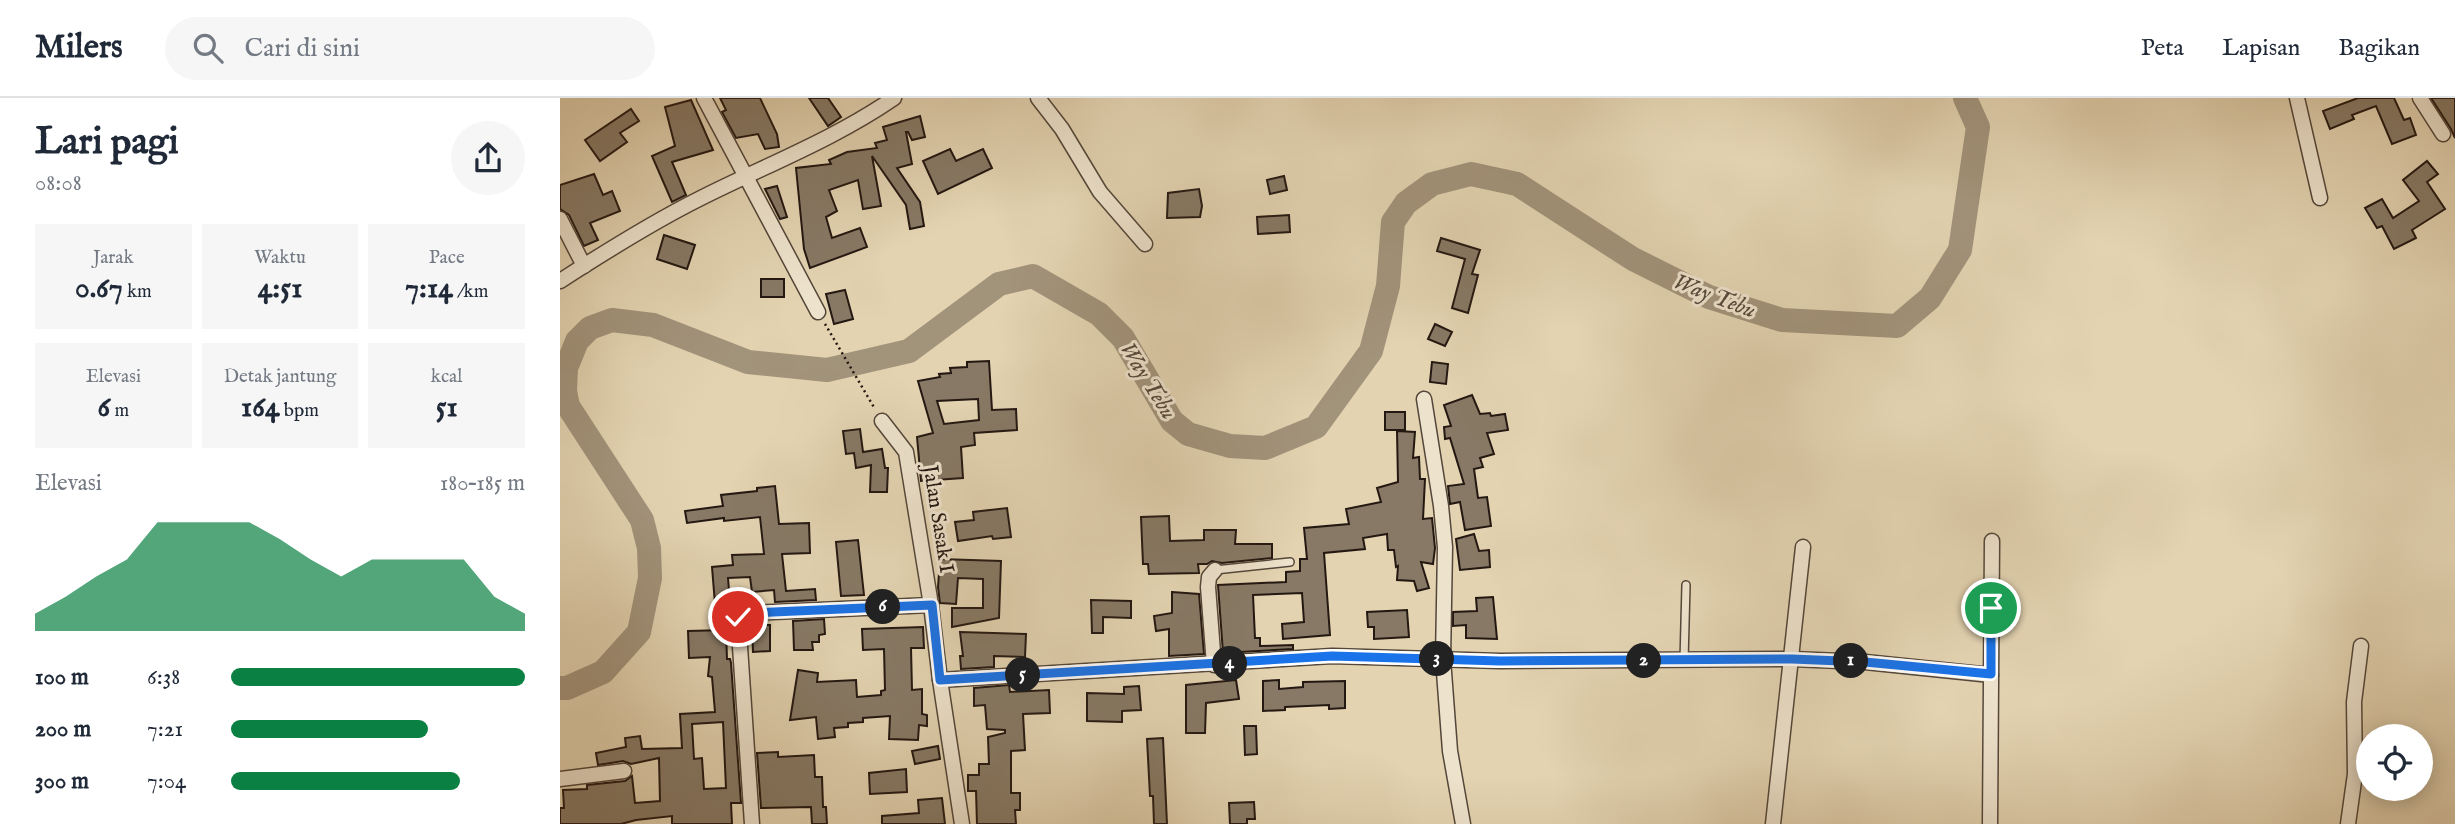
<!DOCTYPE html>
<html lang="id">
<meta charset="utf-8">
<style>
:root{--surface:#fff;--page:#f6f6f7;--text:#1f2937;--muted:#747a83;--line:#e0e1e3;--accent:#0b8043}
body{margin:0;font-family:"IM FELL English",serif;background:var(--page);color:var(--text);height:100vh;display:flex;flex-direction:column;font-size:26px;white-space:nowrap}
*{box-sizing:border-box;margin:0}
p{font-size:23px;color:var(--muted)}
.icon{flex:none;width:38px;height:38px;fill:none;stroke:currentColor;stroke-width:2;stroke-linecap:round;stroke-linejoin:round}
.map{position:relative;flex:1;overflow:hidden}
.details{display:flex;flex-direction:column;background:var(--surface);width:560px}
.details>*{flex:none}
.fabs{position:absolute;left:1796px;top:626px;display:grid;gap:14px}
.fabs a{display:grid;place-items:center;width:77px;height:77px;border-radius:50%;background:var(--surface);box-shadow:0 4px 18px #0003;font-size:35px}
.pin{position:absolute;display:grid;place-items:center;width:60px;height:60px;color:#fff;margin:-30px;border:4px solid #fff;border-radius:50%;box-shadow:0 2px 7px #0007}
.km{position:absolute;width:35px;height:35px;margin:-18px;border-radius:50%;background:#222;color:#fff;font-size:19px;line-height:35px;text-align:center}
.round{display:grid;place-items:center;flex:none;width:74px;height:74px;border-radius:37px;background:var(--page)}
.summary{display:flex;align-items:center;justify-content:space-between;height:119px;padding:0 35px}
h1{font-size:38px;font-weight:700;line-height:52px}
.stats{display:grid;grid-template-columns:repeat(3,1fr);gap:10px;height:119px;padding:7px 35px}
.stats div{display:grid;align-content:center;border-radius:0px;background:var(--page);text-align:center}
.stats b{font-size:30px;font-weight:700}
.stats small{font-size:19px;font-weight:400}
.stats p{font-size:19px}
.chart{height:196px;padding:14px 35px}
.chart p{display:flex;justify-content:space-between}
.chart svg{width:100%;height:126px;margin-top:7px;fill:var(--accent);opacity:.7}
ul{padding:0 35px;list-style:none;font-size:23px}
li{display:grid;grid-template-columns:112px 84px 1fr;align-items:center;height:52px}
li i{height:18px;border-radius:9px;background:var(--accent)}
header{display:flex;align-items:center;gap:42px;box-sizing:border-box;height:98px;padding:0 35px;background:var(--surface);border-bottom:2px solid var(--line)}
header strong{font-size:33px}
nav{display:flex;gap:38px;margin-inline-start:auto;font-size:24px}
.search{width:490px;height:63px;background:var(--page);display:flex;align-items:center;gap:18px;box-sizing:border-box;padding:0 24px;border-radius:38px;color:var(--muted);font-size:26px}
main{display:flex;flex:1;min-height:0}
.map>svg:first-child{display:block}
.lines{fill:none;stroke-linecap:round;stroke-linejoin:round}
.river{stroke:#a2937b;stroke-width:24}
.building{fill:#877965;stroke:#241812;stroke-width:2;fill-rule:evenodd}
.service-casing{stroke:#54473a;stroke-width:10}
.minor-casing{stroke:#54473a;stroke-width:17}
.path{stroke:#241812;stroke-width:2.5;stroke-dasharray:2 3.5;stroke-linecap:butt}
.service{stroke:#ede2cc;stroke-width:7}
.minor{stroke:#ede2cc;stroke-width:14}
.route-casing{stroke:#fff;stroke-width:14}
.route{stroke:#1a73e8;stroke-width:9}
.labels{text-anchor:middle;stroke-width:6;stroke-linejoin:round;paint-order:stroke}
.street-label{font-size:21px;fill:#241812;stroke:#ede2cc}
.water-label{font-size:23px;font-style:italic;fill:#56493c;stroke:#ede2cc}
</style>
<header>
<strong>Milers</strong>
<div class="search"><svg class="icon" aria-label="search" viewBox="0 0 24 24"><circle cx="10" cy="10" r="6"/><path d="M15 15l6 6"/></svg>Cari di sini</div>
<nav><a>Peta</a><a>Lapisan</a><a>Bagikan</a></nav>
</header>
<main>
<section class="details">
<div class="summary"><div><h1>Lari pagi</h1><p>08:08</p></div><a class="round"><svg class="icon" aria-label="share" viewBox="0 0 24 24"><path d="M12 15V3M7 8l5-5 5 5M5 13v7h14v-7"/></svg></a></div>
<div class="stats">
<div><p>Jarak</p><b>0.67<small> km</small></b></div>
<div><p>Waktu</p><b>4:51</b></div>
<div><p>Pace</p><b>7:14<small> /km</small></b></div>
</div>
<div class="stats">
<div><p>Elevasi</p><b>6<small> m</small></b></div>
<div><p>Detak jantung</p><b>164<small> bpm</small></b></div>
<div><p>kcal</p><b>51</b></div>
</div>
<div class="chart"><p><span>Elevasi</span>180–185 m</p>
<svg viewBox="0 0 160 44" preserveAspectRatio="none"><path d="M0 44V38L10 32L20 25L30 19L40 6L50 6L60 6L70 6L80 12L90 19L100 25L110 19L120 19L130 19L140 19L150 32L160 38V44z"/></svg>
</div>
<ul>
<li><b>100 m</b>6:38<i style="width:100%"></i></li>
<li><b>200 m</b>7:21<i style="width:67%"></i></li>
<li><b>300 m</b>7:04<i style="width:78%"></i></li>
</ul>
</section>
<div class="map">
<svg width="1895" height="726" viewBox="0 0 1895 726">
<rect width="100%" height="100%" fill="#e3d3b1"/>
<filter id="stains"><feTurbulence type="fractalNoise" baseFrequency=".00286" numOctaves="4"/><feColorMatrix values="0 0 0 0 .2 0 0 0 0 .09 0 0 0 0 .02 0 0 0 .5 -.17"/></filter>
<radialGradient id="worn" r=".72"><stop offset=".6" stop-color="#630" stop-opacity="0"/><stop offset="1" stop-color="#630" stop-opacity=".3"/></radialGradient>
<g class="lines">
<polyline class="river" points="0,590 7,590 43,574 79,534 90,480 89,450 82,422 8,308 5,293 6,270 17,243 30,230 52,222 93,227 188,264 267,272 349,253 439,186 473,178 539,216 563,240 612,323 628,336 670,348 705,350 756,329 811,253 828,188 833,124 846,105 872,86 911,76 957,86 1073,161 1149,199 1222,222 1337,228 1370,200 1400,152 1418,29 1405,0"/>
</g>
<g class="building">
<polygon points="160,0 200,0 217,36 219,49 205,51 198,36 176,40 162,14 166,12"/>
<polygon points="249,0 268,0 281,19 268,28"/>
<polygon points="1798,0 1834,0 1844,22 1850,20 1856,37 1832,46 1816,8 1792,17 1794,21 1770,31 1763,13"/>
<polygon points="1871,0 1895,0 1895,40 1891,31"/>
<polygon points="131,2 153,52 112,64 126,97 112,104 92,58 115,48 105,9"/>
<polygon points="71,11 79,23 60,35 67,44 40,63 25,42"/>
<polygon points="360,18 365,39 352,42 348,34 346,34 352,66 337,70 360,104 364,128 350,131 346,107 312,58 321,108 303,111 298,82 269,92 277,113 266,119 272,140 300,130 307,149 250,170 244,151 236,70 271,66 269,62 287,54 317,50 315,45 327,42 323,29"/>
<polygon points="390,51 396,63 423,51 432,70 378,96 363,63"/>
<polygon points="1867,63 1878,76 1867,84 1885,111 1852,132 1856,140 1834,151 1822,128 1817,130 1805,110 1822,101 1833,120 1859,103 1843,82"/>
<polygon points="34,76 43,97 52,93 60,113 30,125 38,142 24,148 9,117 0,111 0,87"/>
<polygon points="724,78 727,92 710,96 707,82"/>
<polygon points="217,88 227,119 220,121 205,91"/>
<polygon points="639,91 642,108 640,119 607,120 608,95"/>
<polygon points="729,117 730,134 698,136 697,119"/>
<polygon points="104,137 135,147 127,171 97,161"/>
<polygon points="881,140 920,152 912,176 918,177 908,215 892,210 905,161 877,153"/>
<rect x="201" y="181" width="23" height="18"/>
<polygon points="285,192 293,221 274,226 266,196"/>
<polygon points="875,226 892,234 885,248 868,241"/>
<path d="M429,263L432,312L456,311L457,332L414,335L415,347L401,349L403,380L361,383L357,339L373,335L358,283L380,279L379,276L391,275L390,270L407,269V264ZM418,301L419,322L384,326L377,303Z"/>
<polygon points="872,264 888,266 886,286 870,284"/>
<polygon points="912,297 920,316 930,315 931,318 945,316 948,332 927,335 934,356 920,360 923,369 914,371 918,400 927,399 931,428 905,432 900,404 890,406 888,388 904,386 890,340 885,341 884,329 891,328 884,307"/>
<rect x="825" y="314" width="20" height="18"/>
<polygon points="300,331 303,354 322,351 325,370 328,370 327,394 310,394 311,367 296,370 294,355 286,356 283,333"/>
<polygon points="837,333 855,334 853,360 859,359 860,381 865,381 863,421 872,420 875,450 873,466 861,464 869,490 857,493 854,483 837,482 838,468 836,469 834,452 828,452 827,436 803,440 805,451 764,455 770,537 723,541 722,526 744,524 742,495 693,497 695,540 700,540 700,548 733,547 733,551 663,555 658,487 726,484 726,474 740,473 740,461 747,461 744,430 789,426 786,411 821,404 817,390 838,384"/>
<polygon points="215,388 219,426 249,425 250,455 222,456 226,493 255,491 256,502 215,504 214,492 192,494 190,479 168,480 170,505 155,506 152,469 173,467 172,457 204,456 200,419 164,423 164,420 127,425 125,413 163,408 161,397 197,393 197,390"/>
<polygon points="447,410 451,439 433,441 432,438 398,443 395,424 414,422 413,414"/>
<polygon points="609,418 610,443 644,442 644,432 676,432 675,446 712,446 712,460 662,465 652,463 647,466 638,466 639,475 589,476 588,466 583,466 581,419"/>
<polygon points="914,436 919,453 929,452 930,469 900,472 896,441"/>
<polygon points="298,442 304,497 281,498 276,444"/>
<polygon points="380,461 441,463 439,520 392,529 392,510 423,510 423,481 398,480 396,506 380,505 378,489"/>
<polygon points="612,494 639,496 644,556 609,558 609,531 596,533 594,518 612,515"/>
<polygon points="933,499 937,541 906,540 906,527 893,528 893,514 917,513 916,500"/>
<polygon points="531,502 571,503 571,520 543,519 543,535 532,535"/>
<polygon points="847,512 849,539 814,541 814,529 808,529 807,514"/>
<polygon points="264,521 265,536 259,537 259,544 252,544 253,552 234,552 233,523"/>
<polygon points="192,527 210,527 210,553 193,554"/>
<polygon points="363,529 364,550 351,550 352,592 362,591 362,616 367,617 367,628 359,627 358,642 329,641 330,618 303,620 303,624 288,625 288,629 274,630 275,639 258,641 256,619 230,622 238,572 258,575 257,584 296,582 297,599 321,597 321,593 325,592 324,551 303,552 302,531"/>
<path d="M166,532L167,561H170L171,565L181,705H171L172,726H112V718L76,722L61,726H0V710H4L3,692L27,691V687L65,683L72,678L75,705L100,703L99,660L71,666L63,663L38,667L36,655L66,649L65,640L80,638L82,651L122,650L120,616L155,614L152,579L148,578L150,559L129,560L128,533ZM163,624L166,690L144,691L142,660L134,661L132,626Z"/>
<polygon points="400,534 466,536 465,559 434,558 434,569 401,571 400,558 403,558"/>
<polygon points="676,582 679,601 646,605 645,635 626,635 626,587"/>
<polygon points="719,582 719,591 743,589 743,584 785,583 785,610 769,611 769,607 725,609 725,612 703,613 703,583"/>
<polygon points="449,587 450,594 489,592 490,615 463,616 465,652 451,653 451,695 460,695 460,712 455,712 456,726 417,726 416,693 408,693 408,677 419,677 419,666 429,666 428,639 445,635 445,632 427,631 425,607 414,608 414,590"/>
<polygon points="579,588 581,612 562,613 562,624 527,623 527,595 564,596 564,589"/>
<polygon points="684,628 696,628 697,656 685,657"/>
<polygon points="603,640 607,726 594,726 593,698 590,698 587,641"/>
<polygon points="378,648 380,661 355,666 352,653"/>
<polygon points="218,654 218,659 254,657 255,679 262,679 263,709 266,709 267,726 252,726 251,709 201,710 197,655"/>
<polygon points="346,671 347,694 310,696 309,675"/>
<polygon points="382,700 385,726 322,726 322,718 359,715 358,702"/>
<polygon points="694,704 695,721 687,721 687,726 670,726 669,705"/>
</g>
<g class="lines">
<defs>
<g id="service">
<polyline points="655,472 730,464"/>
<polyline points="1124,563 1126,487"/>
</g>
<g id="minor">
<polyline points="144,0 258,214"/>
<polyline points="478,0 502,31 540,94 585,146"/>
<polyline points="1737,0 1760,100"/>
<polyline points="1860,0 1883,36"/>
<polyline points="0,121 24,168"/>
<path d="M0,183C45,154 91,125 139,101C204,68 273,42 334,0"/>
<polyline points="864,301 881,408 885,449 883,561 890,653 903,726"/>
<polyline points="322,323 346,354 371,507 380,582 402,726"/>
<polyline points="654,567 648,489 649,479 655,472"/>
<polyline points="380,582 772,558 940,563 1232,561 1305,564 1431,577"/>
<polyline points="0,681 64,673"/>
<polyline points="192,726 178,519 191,515 371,507"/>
<polyline points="1213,726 1243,449"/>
<polyline points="1430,726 1432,443"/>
<polyline points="1788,726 1795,676 1794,604 1801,548"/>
</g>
</defs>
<use href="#service" class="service-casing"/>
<use href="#minor" class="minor-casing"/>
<polyline class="path" points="265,226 315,311"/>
<use href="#service" class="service"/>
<use href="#minor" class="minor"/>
</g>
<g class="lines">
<defs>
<polyline id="route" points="178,519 191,515 372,507 380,582 772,558 940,563 1232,561 1305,564 1431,576 1431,510"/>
</defs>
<use href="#route" class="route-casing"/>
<use href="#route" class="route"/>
</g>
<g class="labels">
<g class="street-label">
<text transform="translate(379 421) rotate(81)" y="7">Jalan Sasak I</text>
</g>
<g class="water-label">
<text transform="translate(1155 197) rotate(21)" y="8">Way Tebu</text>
<text transform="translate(589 282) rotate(58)" y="8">Way Tebu</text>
</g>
</g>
<rect width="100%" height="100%" filter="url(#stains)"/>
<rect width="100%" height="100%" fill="url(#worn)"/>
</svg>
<div class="fabs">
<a><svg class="icon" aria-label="locate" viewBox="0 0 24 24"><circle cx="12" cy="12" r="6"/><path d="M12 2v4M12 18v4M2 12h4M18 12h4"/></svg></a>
</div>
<div class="pin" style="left:1431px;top:510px;background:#1e9e55"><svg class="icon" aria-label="arrive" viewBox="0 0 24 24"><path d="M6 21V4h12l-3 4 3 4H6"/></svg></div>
<div class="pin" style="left:178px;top:519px;background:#d93025"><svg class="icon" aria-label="check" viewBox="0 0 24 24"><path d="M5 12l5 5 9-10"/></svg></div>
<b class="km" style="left:1291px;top:563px">1</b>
<b class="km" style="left:1084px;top:563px">2</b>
<b class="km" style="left:877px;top:561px">3</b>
<b class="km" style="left:670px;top:566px">4</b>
<b class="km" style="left:463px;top:577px">5</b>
<b class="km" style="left:323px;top:509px">6</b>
</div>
</main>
